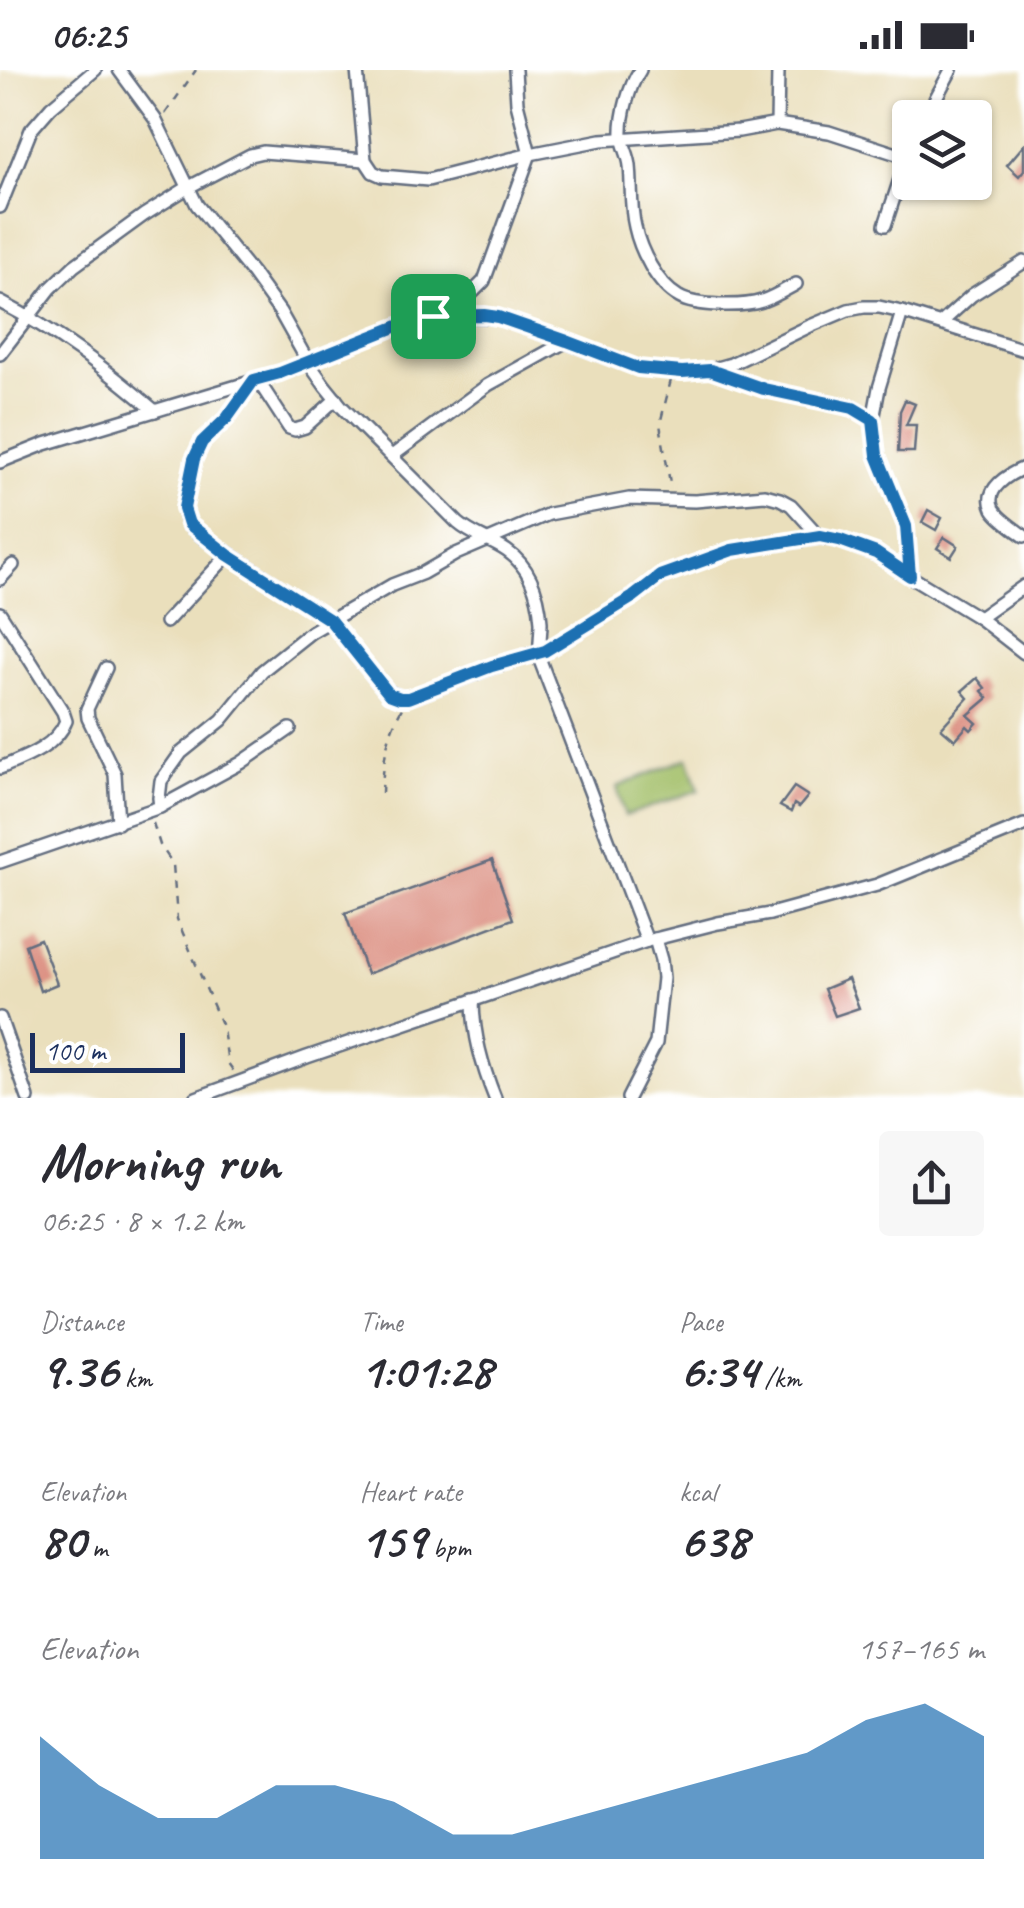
<!DOCTYPE html>
<meta charset="utf-8">
<style>
:root{--surface:#fff;--page:#f7f7f7;--text:#2b2b33;--muted:#7c7c81;--accent:#1f6fb2}
body{margin:0;font-family:Caveat,sans-serif;background:var(--page);color:var(--text);height:100vh;display:flex;flex-direction:column;font-size:38px;white-space:nowrap}
*{box-sizing:border-box;margin:0}
p{font-size:32px;color:var(--muted)}
.icon{flex:none;width:55px;height:55px;fill:none;stroke:currentColor;stroke-width:2;stroke-linecap:round;stroke-linejoin:round}
.map{position:relative;height:1028px;overflow:hidden}
.side{display:flex;flex-direction:column;background:var(--surface);flex:1}
.side>*{flex:none}
.controls{position:absolute;left:892px;top:30px;display:grid;gap:20px}
.controls a{display:grid;place-items:center;width:100px;height:100px;border-radius:10px;background:var(--surface);box-shadow:0 2px 8px #0004;font-size:50px}
.scale{position:absolute;left:30px;bottom:25px;width:155px;box-sizing:border-box;padding-left:10px;border:5px solid #1b2f5e;border-top:0;font-size:28px;line-height:35px;white-space:nowrap;color:#1b2f5e;-webkit-text-stroke:8px #fff;paint-order:stroke}
.pin{position:absolute;display:grid;place-items:center;width:85px;height:85px;color:#fff;margin:-42px;border-radius:20px;box-shadow:0 5px 15px #0006}
.round{display:grid;place-items:center;flex:none;width:105px;height:105px;border-radius:10px;background:var(--page)}
.headline{display:flex;align-items:center;justify-content:space-between;height:170px;padding:0 40px}
h1{font-size:55px;font-weight:600;line-height:75px}
.stats{display:grid;grid-template-columns:repeat(3,1fr);gap:15px;height:170px;padding:10px 40px}
.stats div{display:grid;align-content:center}
.stats b{font-size:50px;font-weight:600}
.stats small{font-size:28px;font-weight:400}
.stats p{font-size:28px}
.chart{height:280px;padding:20px 40px}
.chart p{display:flex;justify-content:space-between}
.chart svg{width:100%;height:180px;margin-top:10px;fill:var(--accent);opacity:.7}
.status{display:flex;justify-content:space-between;align-items:center;height:70px;padding:0 50px;background:var(--surface);direction:ltr}
.status svg{height:28px;fill:currentColor}
.map>svg:first-child{display:block}
.green{fill:#a1be66;stroke:#5e7662;stroke-width:2.5}
.building{fill:#dc9082}
.lines{fill:none;stroke-linecap:round;stroke-linejoin:round}
.minor-casing{stroke:#636d7f;stroke-width:16}
.path{stroke:#636d7f;stroke-width:2.5;stroke-dasharray:8 8;stroke-linecap:butt}
.minor{stroke:#fff;stroke-width:11}
.route-casing{stroke:#fff;stroke-width:20}
.route{stroke:#1f6fb2;stroke-width:12}
</style>
<div class="status"><b>06:25</b><svg viewBox="0 0 49 12"><path d="M0 12V9h3v3zM5 12V6h3v6zM10 12V3h3v9zM15 12V0h3v12zM26 1h20v11H26zM47 4h2v5h-2z"/></svg></div>
<div class="map">
<svg width="1024" height="1028" viewBox="0 0 1024 1028">
<rect width="100%" height="100%" fill="#fff"/>
<filter id="ink" filterUnits="userSpaceOnUse"><feTurbulence type="fractalNoise" baseFrequency=".01" numOctaves="2"/><feDisplacementMap in="SourceGraphic" scale="20" xChannelSelector="R" yChannelSelector="G"/><feConvolveMatrix kernelMatrix="1 2 1 2 8 2 1 2 1" color-interpolation-filters="sRGB"/></filter>
<filter id="wash" filterUnits="userSpaceOnUse"><feTurbulence type="fractalNoise" baseFrequency=".0048" numOctaves="4" result="noise"/><feDisplacementMap in="SourceGraphic" scale="40" xChannelSelector="R" yChannelSelector="G"/><feGaussianBlur stdDeviation="2.25" result="paint"/><feColorMatrix in="noise" values="0 0 0 0 0 0 0 0 0 0 0 0 0 0 0 0 0 1.4 0 .05"/><feComposite in="paint" operator="in"/></filter>
<g filter="url(#wash)">
<rect width="100%" height="100%" fill="#eadfbc"/>
<polygon class="green" points="688,688 699,720 625,746 617,717"/>
<g id="blocks">
<g class="building">
<polygon points="1024,75 1024,100 1019,106 1007,95"/>
<polygon points="905,330 915,334 906,355 916,355 914,382 898,382 900,341"/>
<polygon points="928,440 942,448 936,460 922,452"/>
<polygon points="944,467 958,476 951,487 937,478"/>
<polygon points="977,608 985,618 982,621 988,628 968,645 977,653 971,660 967,656 955,670 941,658 968,628 962,621"/>
<polygon points="794,717 808,726 799,737 794,734 791,742 780,736"/>
<polygon points="492,790 513,849 367,904 345,843"/>
<polygon points="40,869 57,914 40,921 25,875"/>
<polygon points="848,909 859,938 835,946 824,919"/>
</g>
</g>
</g>
<g filter="url(#ink)">
<use href="#blocks" fill-opacity="0" stroke="#636d7f" stroke-width="2.5"/>
<g class="lines">
<defs>
<g id="minor">
<path d="M119,0L155,49L197,135L252,203L280,242L308,292L325,316L342,337L458,453C473,466 491,470 507,481C530,497 539,525 541,552C541,566 538,579 541,593L647,871"/>
<polyline points="357,0 365,90 373,102 382,106 428,110 530,84 601,70 739,61 777,54 829,62 906,87"/>
<path d="M640,0C629,17 621,45 622,66C623,76 629,85 630,96C632,116 630,137 635,157C640,180 657,215 679,227C696,237 743,237 762,231C774,227 785,220 796,214"/>
<polyline points="925,48 951,0"/>
<polyline points="777,54 778,0"/>
<polyline points="0,137 31,60 51,37 95,0"/>
<polyline points="885,155 910,79"/>
<path d="M0,232C57,261 107,300 155,341"/>
<polyline points="902,242 879,318 873,350 877,385 906,456 910,506"/>
<polyline points="435,244 473,222 484,211 530,84 517,33 515,0"/>
<polyline points="941,253 972,225 1024,192"/>
<polyline points="0,284 51,218 74,196 144,145 187,118 250,85 263,82 365,90"/>
<polyline points="711,300 765,319 853,338 873,350"/>
<polyline points="257,309 289,358 295,360 305,357 336,329"/>
<polyline points="253,310 227,348 202,372 194,389 184,438 189,455 203,467 330,550 384,619 400,628 415,626 492,597 551,578 619,536 665,504 732,480 820,467 840,470 883,487 903,502 979,548 1024,583"/>
<polyline points="392,386 488,315 567,271"/>
<polyline points="0,392 45,374 280,303 398,256 433,246 498,247 638,298 683,302 710,300 731,294 810,256 848,240 864,237 879,237 902,242 1024,280"/>
<path d="M1024,398C1009,404 983,419 993,439C999,449 1015,459 1024,466"/>
<polyline points="0,509 13,495"/>
<path d="M0,543L63,642L66,651C56,677 24,688 0,698"/>
<polyline points="979,548 1024,516"/>
<polyline points="166,552 228,485"/>
<polyline points="106,598 87,639 88,648 115,704 118,753"/>
<polyline points="160,737 159,728 161,711 181,683 222,650 262,601 311,562 392,515 423,503 456,484 549,444 629,429 695,431 765,425 780,429 791,435 820,467"/>
<polyline points="0,792 160,737 241,693 290,659"/>
<path d="M473,930C473,965 482,996 495,1028"/>
<polyline points="0,948 28,1028"/>
<polyline points="196,1028 307,987 647,871 718,853 770,844 877,815 1024,755"/>
<polyline points="628,1028 656,973 663,908 661,890 655,869"/>
</g>
</defs>
<use href="#minor" class="minor-casing"/>
<g class="path">
<polyline points="165,44 196,0"/>
<polyline points="671,310 660,354 671,419"/>
<path d="M382,723C383,692 386,666 402,638"/>
<polyline points="153,753 160,775 173,794 177,849 223,959 228,993 235,1003"/>
</g>
<use href="#minor" class="minor"/>
</g>
</g>
<g class="lines" filter="url(#ink)">
<defs>
<polygon id="route" points="484,245 498,247 567,271 638,298 682,302 710,300 764,319 853,338 873,350 877,385 906,456 910,506 876,483 840,470 820,466 732,480 660,506 633,527 545,581 492,596 408,628 400,628 389,624 330,550 228,485 189,454 184,438 194,389 202,372 227,348 254,310 280,303 398,256 433,246"/>
</defs>
<use href="#route" class="route-casing"/>
<use href="#route" class="route"/>
</g>
</svg>
<div class="controls">
<a><svg class="icon" aria-label="layers" viewBox="0 0 24 24"><path d="M12 4l9 5-9 5-9-5zM3 14l9 5 9-5"/></svg></a>
</div>
<div class="scale">100 m</div>
<div class="pin" style="left:433px;top:246px;background:#1e9e55"><svg class="icon" aria-label="arrive" viewBox="0 0 24 24"><path d="M6 21V4h12l-3 4 3 4H6"/></svg></div>
</div>
<section class="side">
<div class="headline"><div><h1>Morning run</h1><p>06:25 · 8 × 1.2 km</p></div><a class="round"><svg class="icon" aria-label="share" viewBox="0 0 24 24"><path d="M12 15V3M7 8l5-5 5 5M5 13v7h14v-7"/></svg></a></div>
<div class="stats">
<div><p>Distance</p><b>9.36<small> km</small></b></div>
<div><p>Time</p><b>1:01:28</b></div>
<div><p>Pace</p><b>6:34<small> /km</small></b></div>
</div>
<div class="stats">
<div><p>Elevation</p><b>80<small> m</small></b></div>
<div><p>Heart rate</p><b>159<small> bpm</small></b></div>
<div><p>kcal</p><b>638</b></div>
</div>
<div class="chart"><p><span>Elevation</span>157–165 m</p>
<svg viewBox="0 0 160 44" preserveAspectRatio="none"><path d="M0 44V14L10 26L20 34L30 34L40 26L50 26L60 30L70 38L80 38L90 34L100 30L110 26L120 22L130 18L140 10L150 6L160 14V44z"/></svg>
</div>
</section>
